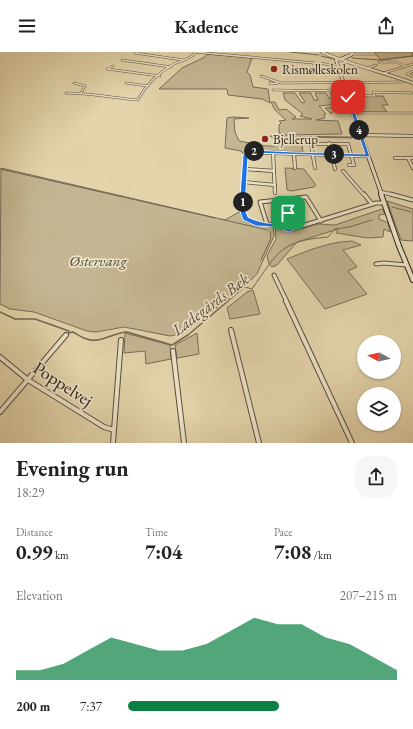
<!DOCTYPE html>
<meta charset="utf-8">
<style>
:root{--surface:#fff;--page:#f6f6f6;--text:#222;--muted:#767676;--accent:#0b8043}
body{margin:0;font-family:"EB Garamond",serif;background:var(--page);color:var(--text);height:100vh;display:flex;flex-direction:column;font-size:15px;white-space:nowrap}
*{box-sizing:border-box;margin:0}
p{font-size:13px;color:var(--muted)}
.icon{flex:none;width:22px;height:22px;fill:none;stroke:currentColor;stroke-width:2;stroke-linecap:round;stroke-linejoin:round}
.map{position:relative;height:391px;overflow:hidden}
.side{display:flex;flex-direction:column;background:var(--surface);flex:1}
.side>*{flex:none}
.needle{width:26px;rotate:278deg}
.tools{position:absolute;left:357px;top:283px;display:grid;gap:8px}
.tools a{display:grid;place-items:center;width:44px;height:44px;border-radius:50%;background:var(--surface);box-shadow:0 1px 3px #0004;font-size:20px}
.pin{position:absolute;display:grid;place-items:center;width:34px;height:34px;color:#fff;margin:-17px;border-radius:8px;box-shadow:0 2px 6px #0006}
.km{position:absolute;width:20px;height:20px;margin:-10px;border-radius:50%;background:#222;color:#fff;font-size:11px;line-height:20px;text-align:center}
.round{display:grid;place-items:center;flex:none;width:42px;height:42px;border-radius:16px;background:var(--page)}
.summary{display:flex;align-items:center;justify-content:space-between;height:68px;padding:0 16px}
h1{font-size:22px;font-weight:700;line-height:30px}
.figures{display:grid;grid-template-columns:repeat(3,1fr);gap:6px;height:68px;padding:4px 16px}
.figures div{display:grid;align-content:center}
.figures b{font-size:20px;font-weight:700}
.figures small{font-size:11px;font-weight:400}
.figures p{font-size:11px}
.chart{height:112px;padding:8px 16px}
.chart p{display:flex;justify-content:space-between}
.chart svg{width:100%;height:72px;margin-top:4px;fill:var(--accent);opacity:.7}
ul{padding:0 16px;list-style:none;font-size:13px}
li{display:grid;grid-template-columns:64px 48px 1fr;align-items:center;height:30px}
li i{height:10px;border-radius:5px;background:var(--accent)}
header{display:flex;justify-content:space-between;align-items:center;height:52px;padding:0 16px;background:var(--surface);font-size:18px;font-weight:700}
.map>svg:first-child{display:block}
.green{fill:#c4b692;stroke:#776c56}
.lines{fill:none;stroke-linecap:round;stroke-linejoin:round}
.stream-far1{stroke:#736853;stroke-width:1}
.stream{stroke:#736853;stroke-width:1.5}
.street-far3-casing{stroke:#584e3e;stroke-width:2.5}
.street-far2-casing{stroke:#584e3e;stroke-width:4}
.street-far1-casing{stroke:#584e3e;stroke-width:5}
.street-casing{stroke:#584e3e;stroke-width:6}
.secondary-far2-casing{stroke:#2a2219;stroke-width:3.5}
.secondary-far1-casing{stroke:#2a2219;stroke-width:4.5}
.secondary-casing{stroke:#2a2219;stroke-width:6}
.street-far3{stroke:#ede3c8;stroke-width:1.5}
.street-far2{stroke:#ede3c8;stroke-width:2.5}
.street-far1{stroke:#ede3c8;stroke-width:3}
.street{stroke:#ede3c8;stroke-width:4}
.secondary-far2{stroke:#ede3c8;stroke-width:2.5}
.secondary-far1{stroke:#ede3c8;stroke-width:3}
.secondary{stroke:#ede3c8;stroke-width:4}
.route{fill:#1a73e8;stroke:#fff}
.poi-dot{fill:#8f2418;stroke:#ede3c8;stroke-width:1.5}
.labels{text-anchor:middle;stroke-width:3.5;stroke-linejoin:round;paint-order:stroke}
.far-poi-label{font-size:13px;fill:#2a2219;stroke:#ede3c8;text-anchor:start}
.park-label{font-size:15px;font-style:italic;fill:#504737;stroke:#ede3c8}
.water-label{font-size:16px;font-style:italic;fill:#554b3b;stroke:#ede3c8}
.near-street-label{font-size:18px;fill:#2a2219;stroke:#ede3c8}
</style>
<header><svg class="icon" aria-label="menu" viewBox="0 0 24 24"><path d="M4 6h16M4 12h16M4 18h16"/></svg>Kadence<svg class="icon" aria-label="share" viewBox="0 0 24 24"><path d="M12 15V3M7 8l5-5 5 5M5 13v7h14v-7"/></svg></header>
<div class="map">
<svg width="413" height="391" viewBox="0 0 413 391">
<rect width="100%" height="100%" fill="#e3d4ab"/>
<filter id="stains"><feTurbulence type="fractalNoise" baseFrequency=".005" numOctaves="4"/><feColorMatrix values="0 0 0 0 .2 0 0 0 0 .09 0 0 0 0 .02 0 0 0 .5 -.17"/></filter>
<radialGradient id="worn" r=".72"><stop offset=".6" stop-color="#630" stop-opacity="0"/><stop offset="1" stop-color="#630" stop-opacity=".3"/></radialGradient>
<g class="green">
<polygon points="375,0 412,0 413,4 381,8 375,2"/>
<polygon points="207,2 252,6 247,20 250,23 253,35 268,37 270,51 262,47 228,43 227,37 159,37 182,16 205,5"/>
<polygon points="283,41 295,41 302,51 305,50 299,41 311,41 314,48 318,48 315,41 326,41 329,46 333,46 330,41 340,41 341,44 344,44 347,52 341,53 348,54 348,57 335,58 331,62 325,56 339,55 338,52 319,54 326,62 324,63 325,66 316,68 338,69 342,82 283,83 279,81 279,73 281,71 279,69 286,68 275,58 271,50 275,50 279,58 286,57 296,65 292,67 312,67 300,64 303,62 285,48"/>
<polygon points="350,44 383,44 388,53 382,53 387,60 356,60"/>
<path d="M233,65L249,66L234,67L235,80L239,89C252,91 263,95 275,94L274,86L270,84L352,85V86L301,85L303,100L252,98L246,101L244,103L241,99L225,96L227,66Z"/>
<path d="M1,116L225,168L239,160C248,174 258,173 273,174L274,184L257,222L244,235L182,282L170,284L124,275L96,280L87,279L34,260L10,257L0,252Z"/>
<polygon points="285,116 304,117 316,133 314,135 291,139 287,138"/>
<polygon points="387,149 413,157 413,189 401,188"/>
<polygon points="382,157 385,162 379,163 379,167 388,171 390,180 384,177 383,185 367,186 336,181 338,177 297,190 277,213 272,215 269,212 267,204 276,187 275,174 288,179 301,177 318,172 335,173"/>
<path d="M352,189L361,193L343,198L357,215L348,219L367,242L325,257L287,207C309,198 329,190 352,189Z"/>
<polygon points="253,238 260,262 230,267 227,256 247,240"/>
<polygon points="125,281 170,293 171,307 146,312 145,299 124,301"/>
<polygon points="197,281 199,302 177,306 175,293"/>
</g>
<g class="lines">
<g class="stream-far1">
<polyline points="290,0 319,3"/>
<polyline points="321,4 334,7"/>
<polyline points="352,6 380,8 413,4"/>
<polyline points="0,117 215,166"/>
<polyline points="392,155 411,160"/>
<polyline points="220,167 268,178"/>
<polyline points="261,208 271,186 270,179"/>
<path d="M227,250L245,235L252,237C278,200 280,189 328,185L335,177L349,175L372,168"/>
</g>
<path class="stream" d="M0,260L15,267H35L69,279V281L73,280C77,282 82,286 87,287C99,292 115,280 127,280L172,293L188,283L228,249"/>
<defs>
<g id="street-far3">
<polyline points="137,0 135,1 183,8"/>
<polyline points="195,0 336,13"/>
<polyline points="352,2 375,2"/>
<polyline points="122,8 171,15"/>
<polyline points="379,10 397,10 405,14"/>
<polyline points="314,11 314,16 318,17"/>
<polyline points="113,14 107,17 160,24"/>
<polyline points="366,17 376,13"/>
<polyline points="413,19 407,22 413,24"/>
<polyline points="384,21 413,12"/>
<polyline points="261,24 281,31 403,30"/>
<polyline points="270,30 270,32 278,31"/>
<polyline points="74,31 85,34 81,41"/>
<polyline points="126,31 148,34"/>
<polyline points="273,38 346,39"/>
<path d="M66,41C90,41 114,46 138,48C145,34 159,20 174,12C182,8 190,8 196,0"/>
<polyline points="348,43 375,44 373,40 412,41"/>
<polyline points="354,61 413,61"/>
</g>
<g id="street-far2">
<polyline points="361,83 413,84"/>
<polyline points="329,91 335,117"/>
<polyline points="273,100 275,141"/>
<polyline points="294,102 295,116"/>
<polyline points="395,106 413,106"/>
<polyline points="408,106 413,116"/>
<polyline points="315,116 311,92 348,92 354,113 349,113"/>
<polyline points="245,117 274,119"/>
<polyline points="343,119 364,143"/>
<polyline points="244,130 275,133"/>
<polyline points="381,140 394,143"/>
<polyline points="244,143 246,103 249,100 368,104"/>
</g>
<g id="street-far1">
<polyline points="244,142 243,162 245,167 256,172 274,173 289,178 376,151 385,151"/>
<polyline points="364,142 372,152"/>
<polyline points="390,142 413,148"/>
<polyline points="283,148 294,177"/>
<polyline points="267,172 260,150 306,145 321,169"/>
<polyline points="376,212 384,211 406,213"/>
<polyline points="274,223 287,250"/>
</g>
<g id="street">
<polyline points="286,249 352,391"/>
<polyline points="231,278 259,391"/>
<polyline points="173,299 184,391"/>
<polyline points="0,305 28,328 104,375 114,378"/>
<polyline points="0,360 66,283"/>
<polyline points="113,391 121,288"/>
</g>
<g id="secondary-far2">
<polyline points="322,0 331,4"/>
<path d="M329,3C356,14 385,21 413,31"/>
<polyline points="345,5 351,3 352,0"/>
<polyline points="347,5 336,8 354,62"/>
</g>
<polyline id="secondary-far1" points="353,61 382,143"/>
<polyline id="secondary" points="381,142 399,194 413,228"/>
</defs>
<use href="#street-far3" class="street-far3-casing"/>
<use href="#street-far2" class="street-far2-casing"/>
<use href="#street-far1" class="street-far1-casing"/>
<use href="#street" class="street-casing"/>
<use href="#secondary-far2" class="secondary-far2-casing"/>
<use href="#secondary-far1" class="secondary-far1-casing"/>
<use href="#secondary" class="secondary-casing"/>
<use href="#street-far3" class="street-far3"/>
<use href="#street-far2" class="street-far2"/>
<use href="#street-far1" class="street-far1"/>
<use href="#street" class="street"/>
<use href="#secondary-far2" class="secondary-far2"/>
<use href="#secondary-far1" class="secondary-far1"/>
<use href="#secondary" class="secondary"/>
</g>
<path class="route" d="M348,44L350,45L370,105L251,101L248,104L245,157L248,165C261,172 275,171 289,175L285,161L288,159L291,161L297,177L289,180L274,175L256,174L243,168L239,157L243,103L248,99L253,98L294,100L365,102L346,45Z"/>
<g class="poi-dot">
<circle cx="274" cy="17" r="4"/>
<circle cx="265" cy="87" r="4"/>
</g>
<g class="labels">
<g class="far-poi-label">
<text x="282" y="22">Rismølleskolen</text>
<text x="273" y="92">Bjellerup</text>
</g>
<g class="park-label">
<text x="98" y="214">Østervang</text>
</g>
<g class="water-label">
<text transform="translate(210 252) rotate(-37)" y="6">Ladegårds Bæk</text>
</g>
<g class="near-street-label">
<text transform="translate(63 332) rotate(33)" y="6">Poppelvej</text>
</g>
</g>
<rect width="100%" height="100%" filter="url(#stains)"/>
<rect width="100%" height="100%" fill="url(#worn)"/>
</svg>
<div class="tools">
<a><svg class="needle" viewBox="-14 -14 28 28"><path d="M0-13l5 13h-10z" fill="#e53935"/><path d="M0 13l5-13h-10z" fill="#767676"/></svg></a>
<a><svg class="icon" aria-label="layers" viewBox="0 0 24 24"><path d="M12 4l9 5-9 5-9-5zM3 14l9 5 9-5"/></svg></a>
</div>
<div class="pin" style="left:288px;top:161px;background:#1e9e55"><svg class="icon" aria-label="arrive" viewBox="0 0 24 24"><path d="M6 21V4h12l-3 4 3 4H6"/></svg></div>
<div class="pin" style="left:348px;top:45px;background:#d93025"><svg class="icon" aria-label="check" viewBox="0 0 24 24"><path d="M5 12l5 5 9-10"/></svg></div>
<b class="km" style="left:243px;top:150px">1</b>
<b class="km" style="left:254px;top:99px">2</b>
<b class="km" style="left:334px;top:102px">3</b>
<b class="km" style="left:359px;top:78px">4</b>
</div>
<section class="side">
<div class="summary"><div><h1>Evening run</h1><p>18:29</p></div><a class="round"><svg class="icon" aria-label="share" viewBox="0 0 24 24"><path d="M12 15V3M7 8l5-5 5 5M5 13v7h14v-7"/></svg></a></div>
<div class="figures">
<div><p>Distance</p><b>0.99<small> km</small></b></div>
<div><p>Time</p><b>7:04</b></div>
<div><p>Pace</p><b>7:08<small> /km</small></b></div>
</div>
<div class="chart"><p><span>Elevation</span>207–215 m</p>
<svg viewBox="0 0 160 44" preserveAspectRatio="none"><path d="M0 44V38L10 38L20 34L30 26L40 18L50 22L60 26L70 26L80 22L90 14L100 6L110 10L120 10L130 18L140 22L150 30L160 38V44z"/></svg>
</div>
<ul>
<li><b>200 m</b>7:37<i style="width:56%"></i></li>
</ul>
</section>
